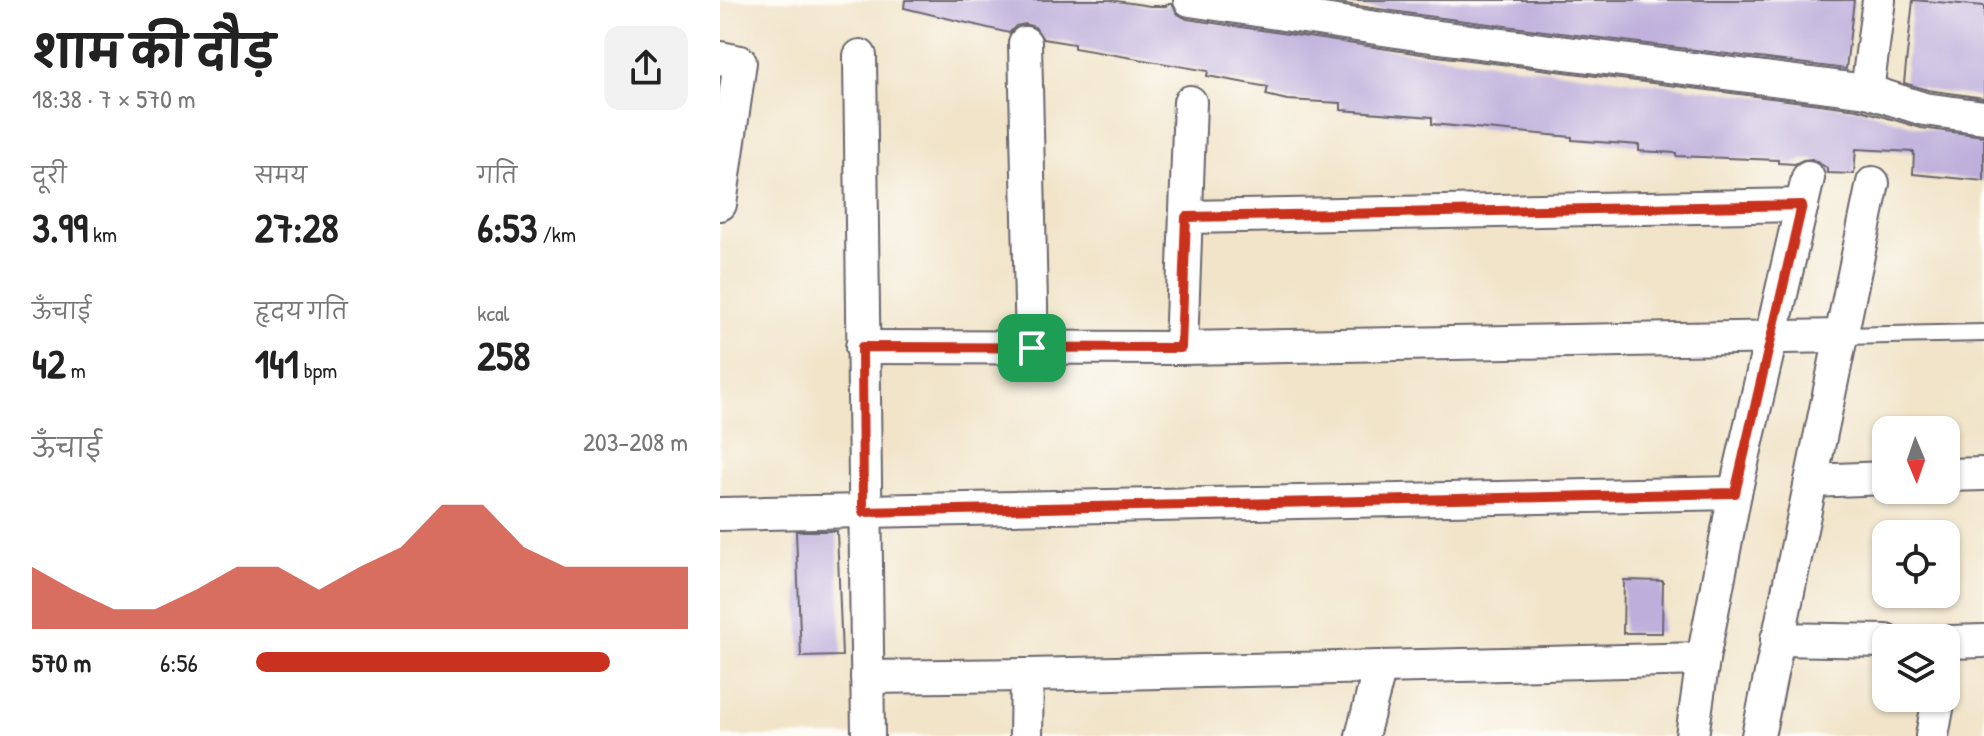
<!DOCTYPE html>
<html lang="hi">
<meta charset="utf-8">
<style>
:root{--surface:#fff;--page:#f2f2f2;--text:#222;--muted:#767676;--accent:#c8321e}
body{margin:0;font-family:"Patrick Hand","Playpen Sans Deva",sans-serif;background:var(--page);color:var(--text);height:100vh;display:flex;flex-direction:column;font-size:30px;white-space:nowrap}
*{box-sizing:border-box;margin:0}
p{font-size:26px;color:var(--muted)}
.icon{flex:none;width:44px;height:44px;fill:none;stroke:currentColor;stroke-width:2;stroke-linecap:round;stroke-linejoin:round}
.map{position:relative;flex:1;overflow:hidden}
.side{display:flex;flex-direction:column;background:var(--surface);width:720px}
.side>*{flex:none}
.needle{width:52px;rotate:178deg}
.buttons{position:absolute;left:1152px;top:416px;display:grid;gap:16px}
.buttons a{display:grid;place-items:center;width:88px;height:88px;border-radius:16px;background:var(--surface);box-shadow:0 2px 6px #0004;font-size:40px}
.pin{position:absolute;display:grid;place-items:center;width:68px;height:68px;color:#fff;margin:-34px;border-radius:16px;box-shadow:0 4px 12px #0006}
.round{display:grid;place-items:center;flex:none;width:84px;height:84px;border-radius:16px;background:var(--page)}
.headline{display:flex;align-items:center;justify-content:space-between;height:136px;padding:0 32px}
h1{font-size:44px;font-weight:700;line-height:60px}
.stats{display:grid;grid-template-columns:repeat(3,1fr);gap:12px;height:136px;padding:8px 32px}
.stats div{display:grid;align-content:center}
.stats b{font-size:40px;font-weight:700}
.stats small{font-size:22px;font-weight:400}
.stats p{font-size:22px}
.chart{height:224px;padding:16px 32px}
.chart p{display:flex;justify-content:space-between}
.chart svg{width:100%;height:144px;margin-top:8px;fill:var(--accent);opacity:.7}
ul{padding:0 32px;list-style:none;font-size:26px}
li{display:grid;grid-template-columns:128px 96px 1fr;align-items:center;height:60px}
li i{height:20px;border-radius:10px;background:var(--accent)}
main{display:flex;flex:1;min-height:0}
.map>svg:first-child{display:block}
.building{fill:#bdaedb}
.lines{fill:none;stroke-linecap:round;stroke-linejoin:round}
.lane-casing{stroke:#6a666d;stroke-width:20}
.street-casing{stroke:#6a666d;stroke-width:36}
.lane{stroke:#fff;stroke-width:16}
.street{stroke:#fff;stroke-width:32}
.route-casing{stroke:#fff;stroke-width:16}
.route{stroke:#c8321e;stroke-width:10}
</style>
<main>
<section class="side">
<div class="headline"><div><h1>शाम की दौड़</h1><p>18:38 · 7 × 570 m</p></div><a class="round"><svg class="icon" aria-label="share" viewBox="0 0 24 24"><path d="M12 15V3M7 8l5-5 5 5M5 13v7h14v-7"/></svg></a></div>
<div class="stats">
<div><p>दूरी</p><b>3.99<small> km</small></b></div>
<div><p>समय</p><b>27:28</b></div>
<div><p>गति</p><b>6:53<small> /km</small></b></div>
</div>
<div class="stats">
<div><p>ऊँचाई</p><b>42<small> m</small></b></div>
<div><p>हृदय गति</p><b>141<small> bpm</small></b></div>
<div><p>kcal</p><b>258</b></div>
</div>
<div class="chart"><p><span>ऊँचाई</span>203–208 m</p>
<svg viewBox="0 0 160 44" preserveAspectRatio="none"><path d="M0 44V25L10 32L20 38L30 38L40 32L50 25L60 25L70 32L80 25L90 19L100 6L110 6L120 19L130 25L140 25L150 25L160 25V44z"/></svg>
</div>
<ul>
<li><b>570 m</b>6:56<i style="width:82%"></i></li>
</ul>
</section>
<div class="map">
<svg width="1264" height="736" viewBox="0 0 1264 736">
<rect width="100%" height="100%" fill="#fdfcf7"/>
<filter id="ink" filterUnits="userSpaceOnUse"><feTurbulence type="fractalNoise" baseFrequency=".0125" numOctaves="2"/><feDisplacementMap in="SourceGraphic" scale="16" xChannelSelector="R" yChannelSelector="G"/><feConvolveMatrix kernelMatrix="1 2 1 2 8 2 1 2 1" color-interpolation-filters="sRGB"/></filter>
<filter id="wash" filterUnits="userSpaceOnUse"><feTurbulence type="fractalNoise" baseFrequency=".006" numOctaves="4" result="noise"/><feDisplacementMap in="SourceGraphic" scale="32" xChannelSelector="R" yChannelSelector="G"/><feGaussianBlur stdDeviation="1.8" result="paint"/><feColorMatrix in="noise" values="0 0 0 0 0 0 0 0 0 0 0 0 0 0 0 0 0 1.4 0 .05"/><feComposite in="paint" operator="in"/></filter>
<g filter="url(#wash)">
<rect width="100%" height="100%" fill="#f1e4c9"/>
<g id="blocks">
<g class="building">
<polygon points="185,0 390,0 430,6 446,6 447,4 452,4 458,14 467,19 701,54 1138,109 1201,128 1264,136 1264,181 1193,174 1194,152 1136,149 1134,174 1107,173 1107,168 1092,159 1083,160 1075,164 1058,163 1058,160 956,156 956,153 919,151 919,145 852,140 852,137 712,124 712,117 621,110 621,103 567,100 546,95 548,87 487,76 488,71 354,48 354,44 323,39 315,27 305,24 296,26 289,33 184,8"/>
<polygon points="598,0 1134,0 1126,69 706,16"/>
<polygon points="1193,0 1264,6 1264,98 1208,90 1184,83"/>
<polygon points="76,531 117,531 122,656 81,657"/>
<polygon points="904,580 943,581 942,633 903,633"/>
</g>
</g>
</g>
<g filter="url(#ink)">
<use href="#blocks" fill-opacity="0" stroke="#6a666d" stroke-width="2"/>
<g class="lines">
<defs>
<polyline id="lane" points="1122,336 1264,333"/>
<g id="street">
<polyline points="470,0 703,35 1147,91 1159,0"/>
<polyline points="305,43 312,348"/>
<polyline points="140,56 148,736"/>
<polyline points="0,58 20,62 0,204"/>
<polyline points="1147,91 1204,109 1264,117"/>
<polyline points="466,217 1082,205"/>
<polyline points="142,347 461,348 1122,336"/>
<polyline points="461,348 470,102"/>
<polyline points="1226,475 1264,474"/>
<polyline points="1091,481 1166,478"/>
<polyline points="1015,493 1088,178"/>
<polyline points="0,514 1015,493 983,659 972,736"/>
<polyline points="1057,639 1166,641"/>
<polyline points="1229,642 1264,641"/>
<polyline points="660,667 983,659"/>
<polyline points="307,675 660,667 642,736"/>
<polyline points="147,677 307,675 306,736"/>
<polyline points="1038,736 1153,183"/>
<polyline points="1212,736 1219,698"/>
</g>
</defs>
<use href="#lane" class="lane-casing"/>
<use href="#street" class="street-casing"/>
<use href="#lane" class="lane"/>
<use href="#street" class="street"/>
</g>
</g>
<g class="lines" filter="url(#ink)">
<defs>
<polygon id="route" points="1082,205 1015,493 143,512 142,347 461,348 466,217"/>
</defs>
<use href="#route" class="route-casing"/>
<use href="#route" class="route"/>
</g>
</svg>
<div class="buttons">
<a><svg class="needle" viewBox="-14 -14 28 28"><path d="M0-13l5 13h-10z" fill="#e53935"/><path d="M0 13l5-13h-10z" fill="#767676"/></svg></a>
<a><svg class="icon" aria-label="locate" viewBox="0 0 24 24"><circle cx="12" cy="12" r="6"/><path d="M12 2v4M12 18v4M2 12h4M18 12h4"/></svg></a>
<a><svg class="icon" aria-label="layers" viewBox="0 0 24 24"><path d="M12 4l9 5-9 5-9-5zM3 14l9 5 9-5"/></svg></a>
</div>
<div class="pin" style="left:312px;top:348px;background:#1e9e55"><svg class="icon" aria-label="arrive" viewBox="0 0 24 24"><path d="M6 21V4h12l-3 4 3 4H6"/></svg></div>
</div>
</main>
